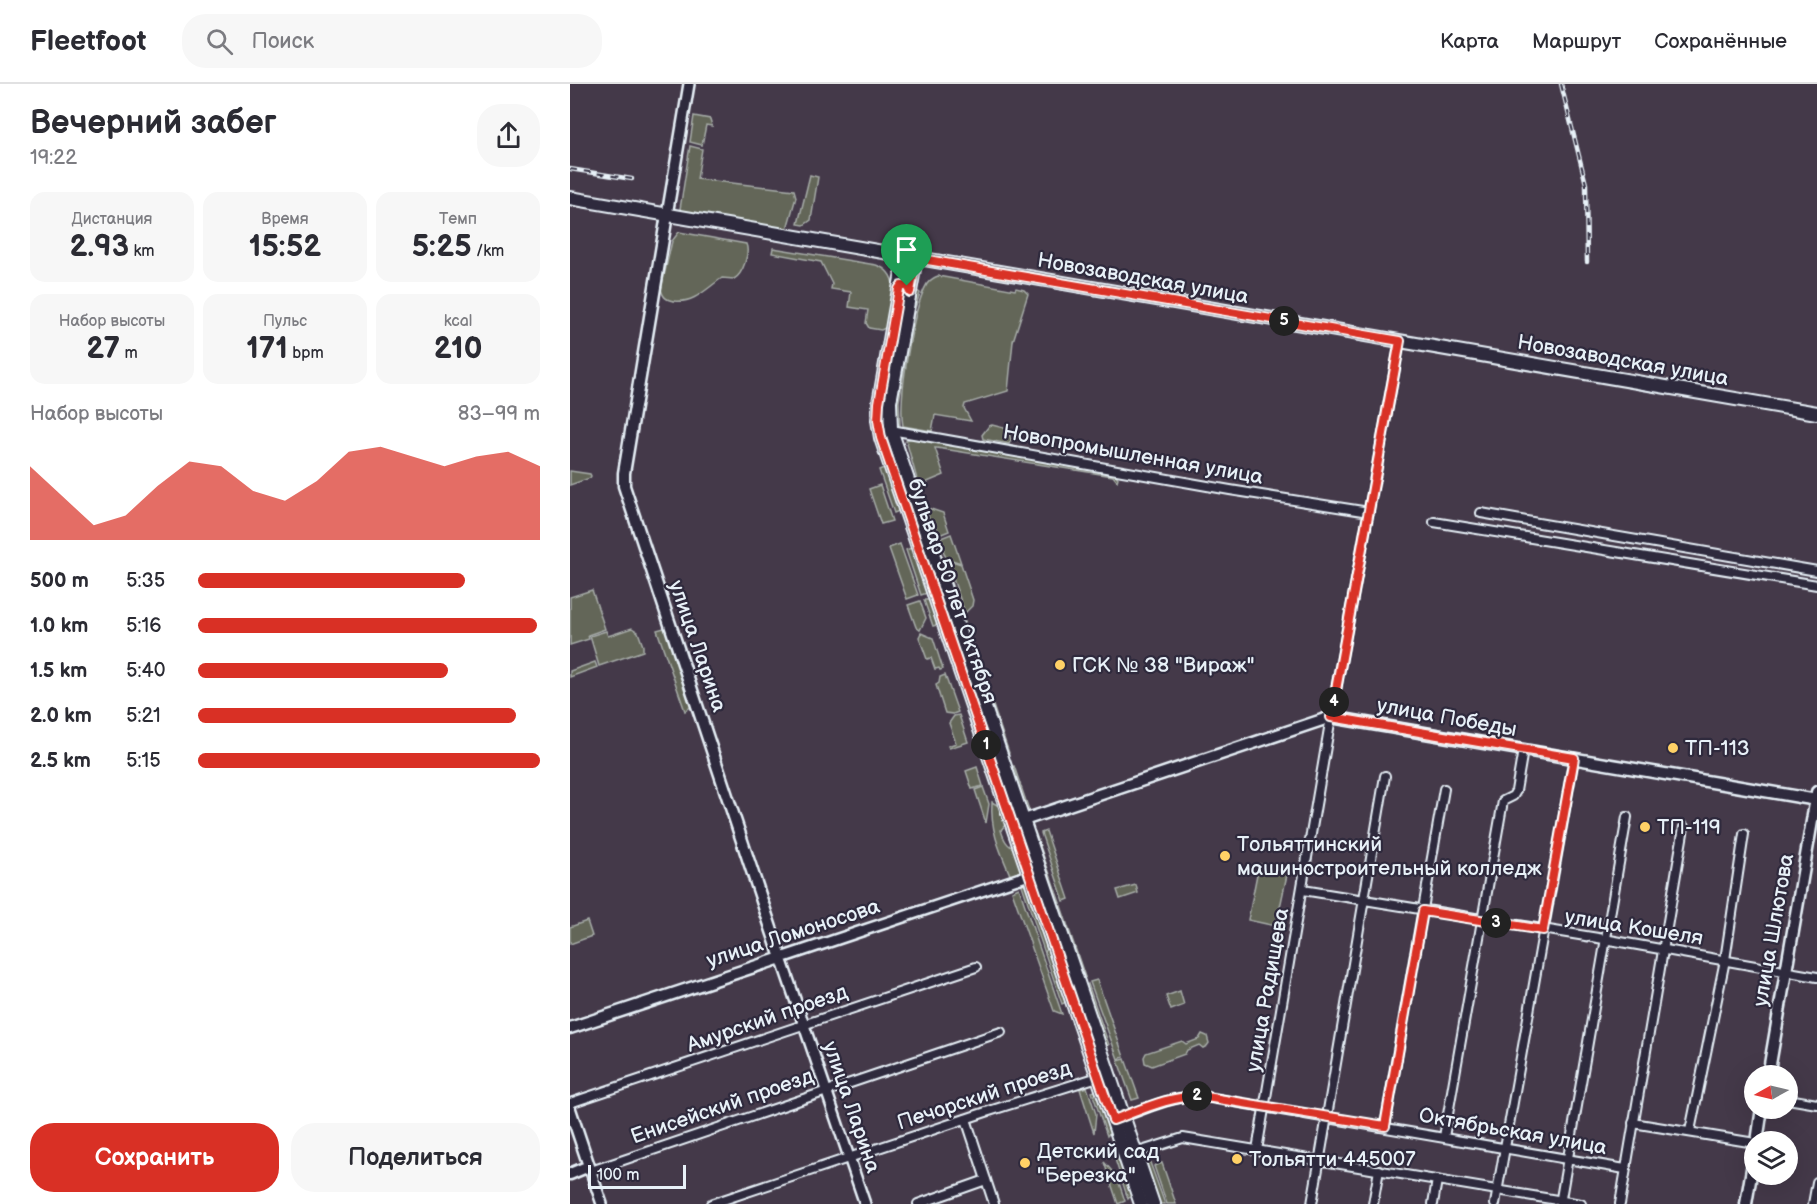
<!DOCTYPE html>
<html lang="ru">
<meta charset="utf-8">
<style>
:root{--surface:#fff;--page:#f7f7f7;--text:#2b2b33;--muted:#7c7c81;--line:#e1e1e2;--accent:#d93025}
body{margin:0;font-family:"Balsamiq Sans",sans-serif;background:var(--page);color:var(--text);height:100vh;display:flex;flex-direction:column;font-size:22px;white-space:nowrap}
*{box-sizing:border-box;margin:0}
p{font-size:20px;color:var(--muted)}
.icon{flex:none;width:33px;height:33px;fill:none;stroke:currentColor;stroke-width:2;stroke-linecap:round;stroke-linejoin:round}
.map{position:relative;flex:1;overflow:hidden}
.sheet{display:flex;flex-direction:column;background:var(--surface);width:570px}
.sheet>*{flex:none}
.needle{width:39px;rotate:262deg}
.fabs{position:absolute;left:1174px;top:981px;display:grid;gap:12px}
.fabs a{display:grid;place-items:center;width:54px;height:54px;border-radius:50%;background:var(--surface);box-shadow:0 6px 24px #0002;font-size:30px}
.scale{position:absolute;left:18px;bottom:15px;width:98px;box-sizing:border-box;padding-left:6px;border:3px solid #e8f1f8;border-top:0;font-size:16px;line-height:21px;white-space:nowrap;color:#e8f1f8;-webkit-text-stroke:4px #2f2a3d;paint-order:stroke}
.pin{position:absolute;display:grid;place-items:center;width:51px;height:51px;color:#fff;margin:-62px -26px;border-radius:50% 50% 50% 0;rotate:-45deg;box-shadow:0 0 6px #0007}
.pin .icon{rotate:45deg}
.km{position:absolute;width:30px;height:30px;margin:-15px;border-radius:50%;background:#222;color:#fff;font-size:16px;line-height:30px;text-align:center}
.round{display:grid;place-items:center;flex:none;width:63px;height:63px;border-radius:24px;background:var(--page)}
.overview{display:flex;align-items:center;justify-content:space-between;height:102px;padding:0 30px}
h1{font-size:33px;font-weight:800;line-height:45px}
.metrics{display:grid;grid-template-columns:repeat(3,1fr);gap:9px;height:102px;padding:6px 30px}
.metrics div{display:grid;align-content:center;border-radius:15px;background:var(--page);text-align:center}
.metrics b{font-size:30px;font-weight:800}
.metrics small{font-size:16px;font-weight:400}
.metrics p{font-size:16px}
.chart{height:168px;padding:12px 30px}
.chart p{display:flex;justify-content:space-between}
.chart svg{width:100%;height:108px;margin-top:6px;fill:var(--accent);opacity:.7}
.cta{display:flex;gap:12px;margin-top:auto;padding:12px 30px}
.cta a{flex:1;height:69px;border-radius:24px;background:var(--accent);color:#fff;font-size:24px;font-weight:800;line-height:69px;text-align:center}
.cta a+a{background:var(--page);color:var(--text)}
ul{padding:0 30px;list-style:none;font-size:20px}
li{display:grid;grid-template-columns:96px 72px 1fr;align-items:center;height:45px}
li i{height:15px;border-radius:8px;background:var(--accent)}
header{display:flex;align-items:center;gap:36px;box-sizing:border-box;height:84px;padding:0 30px;background:var(--surface);border-bottom:2px solid var(--line)}
header strong{font-size:28px}
nav{display:flex;gap:33px;margin-inline-start:auto;font-size:21px}
.search{width:420px;height:54px;background:var(--page);display:flex;align-items:center;gap:15px;box-sizing:border-box;padding:0 21px;border-radius:24px;color:var(--muted);font-size:22px}
main{display:flex;flex:1;min-height:0}
.map>svg:first-child{display:block}
.green{fill:#646658;stroke:#a6aca8;stroke-width:1.5}
.lines{fill:none;stroke-linecap:round;stroke-linejoin:round}
.minor-casing{stroke:#e8f1f8;stroke-width:12}
.tertiary-casing{stroke:#e8f1f8;stroke-width:14}
.secondary-casing{stroke:#e8f1f8;stroke-width:15}
.primary-casing{stroke:#e8f1f8;stroke-width:16}
.minor{stroke:#2f2a3d;stroke-width:8}
.tertiary{stroke:#2f2a3d;stroke-width:9}
.secondary{stroke:#2f2a3d;stroke-width:10}
.primary{stroke:#2f2a3d;stroke-width:12}
.rail-casing{stroke:#e8f1f8;stroke-width:4.5}
.rail{stroke:#2f2a3d;stroke-width:2;stroke-dasharray:7;stroke-linecap:butt}
.route-casing{stroke:#fff;stroke-width:12}
.route{stroke:#d93025;stroke-width:8}
.poi-dot{fill:#ffd166;stroke:#2f2a3d;stroke-width:2}
.labels{text-anchor:middle;stroke-width:4.5;stroke-linejoin:round;paint-order:stroke}
.street-label{font-size:21px;fill:#e8f1f8;stroke:#2f2a3d}
.poi-label{font-size:21px;fill:#e8f1f8;stroke:#2f2a3d;text-anchor:start}
</style>
<header>
<strong>Fleetfoot</strong>
<div class="search"><svg class="icon" aria-label="search" viewBox="0 0 24 24"><circle cx="10" cy="10" r="6"/><path d="M15 15l6 6"/></svg>Поиск</div>
<nav><a>Карта</a><a>Маршрут</a><a>Сохранённые</a></nav>
</header>
<main>
<section class="sheet">
<div class="overview"><div><h1>Вечерний забег</h1><p>19:22</p></div><a class="round"><svg class="icon" aria-label="share" viewBox="0 0 24 24"><path d="M12 15V3M7 8l5-5 5 5M5 13v7h14v-7"/></svg></a></div>
<div class="metrics">
<div><p>Дистанция</p><b>2.93<small> km</small></b></div>
<div><p>Время</p><b>15:52</b></div>
<div><p>Темп</p><b>5:25<small> /km</small></b></div>
</div>
<div class="metrics">
<div><p>Набор высоты</p><b>27<small> m</small></b></div>
<div><p>Пульс</p><b>171<small> bpm</small></b></div>
<div><p>kcal</p><b>210</b></div>
</div>
<div class="chart"><p><span>Набор высоты</span>83–99 m</p>
<svg viewBox="0 0 160 44" preserveAspectRatio="none"><path d="M0 44V14L10 26L20 38L30 34L40 22L50 12L60 14L70 24L80 28L90 20L100 8L110 6L120 10L130 14L140 10L150 8L160 14V44z"/></svg>
</div>
<ul>
<li><b>500 m</b>5:35<i style="width:78%"></i></li>
<li><b>1.0 km</b>5:16<i style="width:99%"></i></li>
<li><b>1.5 km</b>5:40<i style="width:73%"></i></li>
<li><b>2.0 km</b>5:21<i style="width:93%"></i></li>
<li><b>2.5 km</b>5:15<i style="width:100%"></i></li>
</ul>
<div class="cta"><a>Сохранить</a><a>Поделиться</a></div>
</section>
<div class="map">
<svg width="1247" height="1120" viewBox="0 0 1247 1120">
<rect width="100%" height="100%" fill="#443949"/>
<filter id="ink" filterUnits="userSpaceOnUse"><feTurbulence type="fractalNoise" baseFrequency=".0167" numOctaves="2"/><feDisplacementMap in="SourceGraphic" scale="12" xChannelSelector="R" yChannelSelector="G"/><feConvolveMatrix kernelMatrix="1 2 1 2 8 2 1 2 1" color-interpolation-filters="sRGB"/></filter>
<g filter="url(#ink)">
<g class="green">
<polygon points="124,32 140,35 142,42 136,41 132,61 120,58"/>
<polygon points="120,62 132,65 127,95 224,106 226,113 217,145 214,146 113,128 110,125"/>
<polygon points="240,91 248,93 241,136 234,141 228,140"/>
<path d="M109,148L176,160C180,169 173,190 164,195L152,194C137,204 124,220 104,217C96,216 93,213 91,205L102,157Z"/>
<path d="M203,164L306,181C334,190 321,222 317,243L311,246L299,244L296,239L298,226L279,223L281,208L261,205L262,200L251,178L202,169Z"/>
<path d="M368,192L445,206L446,204L454,206L458,210L443,257L438,307L395,320L394,324L401,337L365,331L362,347L333,342C328,315 343,223 357,200C360,196 363,194 368,192Z"/>
<polygon points="346,206 350,209 345,224 329,317 330,341 326,338 324,320"/>
<polygon points="422,341 438,345 441,356 439,360 413,355 412,351 419,342"/>
<polygon points="343,354 545,390 548,394 547,397 543,392 367,364 365,364 374,391 355,399 348,399 336,356"/>
<polygon points="314,384 317,387 331,426 324,429 309,386"/>
<polygon points="0,387 20,390 21,392 20,394 0,401"/>
<polygon points="310,401 322,437 311,440 299,405"/>
<polygon points="352,422 373,429 379,447 369,451 367,444 361,446"/>
<polygon points="381,450 391,479 376,474 373,466 374,465 371,454"/>
<polygon points="330,460 348,511 337,515 319,464"/>
<polygon points="344,463 357,509 351,511 336,466"/>
<polygon points="368,467 370,467 392,530 388,530"/>
<polygon points="376,475 391,480 403,516 402,522 395,529"/>
<polygon points="22,506 35,545 18,551 19,555 0,561 0,513"/>
<polygon points="354,516 360,516 370,540 363,542"/>
<polygon points="350,517 356,534 350,546 346,543 338,521"/>
<polygon points="395,538 439,669 433,671 392,542"/>
<polygon points="62,544 68,548 73,562 73,567 29,582 20,552 36,547 38,552"/>
<polygon points="94,544 97,546 122,622 115,627 87,546"/>
<polygon points="351,549 363,554 373,585 370,586 369,584 365,585 361,574 357,575 349,553"/>
<polygon points="25,578 27,583 0,593 0,587"/>
<polygon points="375,591 388,628 383,630 375,629 366,601 369,599 370,593"/>
<polygon points="389,631 398,658 379,664 378,662 386,659 379,639 384,632"/>
<polygon points="444,682 461,732 456,730 441,683"/>
<polygon points="407,683 413,702 402,705 396,687"/>
<polygon points="413,703 419,720 416,739 405,706"/>
<path d="M422,718L432,724L435,741L431,746C434,756 437,762 446,765L452,781L449,789L441,793C430,767 420,746 422,718Z"/>
<polygon points="476,747 499,815 494,817 471,749"/>
<polygon points="465,748 490,819 485,817 463,750"/>
<polygon points="689,780 718,786 706,842 678,836"/>
<polygon points="451,798 457,799 495,906 496,918 492,920"/>
<polygon points="566,801 568,809 550,815 547,806"/>
<polygon points="449,804 492,930 484,927 442,807"/>
<polygon points="491,822 515,893 509,890 489,824"/>
<polygon points="17,837 22,852 0,860 0,843"/>
<polygon points="527,896 554,973 548,975 520,898"/>
<polygon points="518,900 539,961 536,962 528,947 515,903"/>
<polygon points="610,907 614,921 601,926 596,912"/>
<polygon points="632,950 637,952 639,959 637,962 633,964 629,961 617,966 615,970 582,982 575,979 574,973 576,969 612,957 616,960 629,955"/>
<polygon points="555,975 569,1014 562,1016 548,977"/>
<polygon points="517,1003 526,1030 524,1049 510,1005"/>
<polygon points="528,1006 541,1047 537,1052 522,1008"/>
<polygon points="541,1063 548,1065 562,1110 558,1115"/>
<polygon points="578,1073 595,1120 587,1120 573,1080"/>
<polygon points="534,1078 547,1093 555,1117 548,1120"/>
<polygon points="592,1079 606,1120 597,1120 584,1082"/>
</g>
<g class="lines">
<defs>
<g id="minor">
<polyline points="321,346 660,406 799,428"/>
<polyline points="911,429 1247,487"/>
<polyline points="864,438 1247,501"/>
<polyline points="733,806 1034,855 1247,893"/>
<polyline points="1218,1015 1247,1020"/>
<polyline points="0,1019 406,883"/>
<path d="M551,1034C577,1024 602,1012 630,1012L1055,1085"/>
<polyline points="396,1035 424,1120"/>
<polyline points="1063,1039 1185,1059"/>
<polyline points="815,1042 874,705"/>
<polyline points="1120,1047 1155,876 1174,750"/>
<polyline points="874,1053 933,717 943,712 946,707 953,666"/>
<polyline points="687,1066 761,633 830,257"/>
<polyline points="562,1070 613,1054 1011,1120"/>
<polyline points="21,1087 431,948"/>
<polyline points="141,1120 416,1028 528,993"/>
<polyline points="348,1120 416,1096"/>
<polyline points="742,1120 815,692"/>
<polyline points="803,1120 809,1086"/>
<polyline points="863,1120 867,1096"/>
<polyline points="925,1120 1004,674"/>
<polyline points="990,1120 1057,733"/>
<polyline points="1050,1120 1114,743"/>
<polyline points="1243,1120 1247,1098"/>
</g>
<g id="tertiary">
<polyline points="97,131 119,0"/>
<polyline points="19,1082 32,1120"/>
<polyline points="295,1120 211,874 459,791"/>
</g>
<g id="secondary">
<polyline points="445,739 761,633 1247,716"/>
<polyline points="0,944 211,874 54,402 54,389 97,131"/>
<polyline points="1198,992 1247,708"/>
<polyline points="0,1025 19,1082 0,1090"/>
<polyline points="1187,1058 1192,1024"/>
<polyline points="1176,1120 1185,1067"/>
</g>
<g id="primary">
<polyline points="0,114 1247,329"/>
<polyline points="335,171 309,319 308,336 311,354 571,1120"/>
<polyline points="346,174 320,318 321,346 583,1120"/>
</g>
</defs>
<use href="#minor" class="minor-casing"/>
<use href="#tertiary" class="tertiary-casing"/>
<use href="#secondary" class="secondary-casing"/>
<use href="#primary" class="primary-casing"/>
<use href="#minor" class="minor"/>
<use href="#tertiary" class="tertiary"/>
<use href="#secondary" class="secondary"/>
<use href="#primary" class="primary"/>
<defs>
<g id="rail">
<polyline points="991,0 1016,100 1017,178"/>
<polyline points="0,85 62,95"/>
</g>
</defs>
<use href="#rail" class="rail-casing"/>
<use href="#rail" class="rail"/>
</g>
</g>
<g class="lines" filter="url(#ink)">
<defs>
<path id="route" d="M346,174L830,257L761,633L1004,674L973,846L853,827L815,1042L630,1012C599,1012 571,1026 543,1036L311,354L308,336L309,319L329,205L331,202H337L340,208Z"/>
</defs>
<use href="#route" class="route-casing"/>
<use href="#route" class="route"/>
</g>
<g class="poi-dot">
<circle cx="490" cy="581" r="6"/>
<circle cx="1103" cy="664" r="6"/>
<circle cx="1075" cy="743" r="6"/>
<circle cx="655" cy="772" r="6"/>
<circle cx="667" cy="1075" r="6"/>
<circle cx="455" cy="1079" r="6"/>
</g>
<g class="labels">
<g class="street-label">
<text transform="translate(573 194) rotate(10)" y="7">Новозаводская улица</text>
<text transform="translate(1053 276) rotate(10)" y="7">Новозаводская улица</text>
<text transform="translate(563 370) rotate(10)" y="7">Новопромышленная улица</text>
<text transform="translate(383 507) rotate(71)" y="7">бульвар 50 лет Октября</text>
<text transform="translate(128 562) rotate(71)" y="7">улица Ларина</text>
<text transform="translate(877 633) rotate(10)" y="7">улица Победы</text>
<text transform="translate(1064 843) rotate(9)" y="7">улица Кошеля</text>
<text transform="translate(1203 846) rotate(-80)" y="7">улица Шлютова</text>
<text transform="translate(223 849) rotate(-18)" y="7">улица Ломоносова</text>
<text transform="translate(697 906) rotate(-80)" y="7">улица Радищева</text>
<text transform="translate(197 934) rotate(-19)" y="7">Амурский проезд</text>
<text transform="translate(414 1011) rotate(-18)" y="7">Печорский проезд</text>
<text transform="translate(152 1022) rotate(-19)" y="7">Енисейский проезд</text>
<text transform="translate(282 1023) rotate(71)" y="7">улица Ларина</text>
<text transform="translate(943 1047) rotate(10)" y="7">Октябрьская улица</text>
</g>
<g class="poi-label">
<text x="502" y="588">ГСК № 38 "Вираж"</text>
<text x="1115" y="671">ТП-113</text>
<text x="1087" y="750">ТП-119</text>
<text x="667" y="767">Тольяттинский<tspan x="667" dy="24">машиностроительный колледж</tspan></text>
<text x="467" y="1074">Детский сад<tspan x="467" dy="24">"Березка"</tspan></text>
<text x="679" y="1082">Тольятти 445007</text>
</g>
</g>
</svg>
<div class="fabs">
<a><svg class="needle" viewBox="-14 -14 28 28"><path d="M0-13l5 13h-10z" fill="#e53935"/><path d="M0 13l5-13h-10z" fill="#7c7c81"/></svg></a>
<a><svg class="icon" aria-label="layers" viewBox="0 0 24 24"><path d="M12 4l9 5-9 5-9-5zM3 14l9 5 9-5"/></svg></a>
</div>
<div class="scale">100 m</div>
<div class="pin" style="left:337px;top:202px;background:#1e9e55"><svg class="icon" aria-label="arrive" viewBox="0 0 24 24"><path d="M6 21V4h12l-3 4 3 4H6"/></svg></div>
<b class="km" style="left:416px;top:661px">1</b>
<b class="km" style="left:627px;top:1012px">2</b>
<b class="km" style="left:926px;top:839px">3</b>
<b class="km" style="left:764px;top:618px">4</b>
<b class="km" style="left:714px;top:237px">5</b>
</div>
</main>
